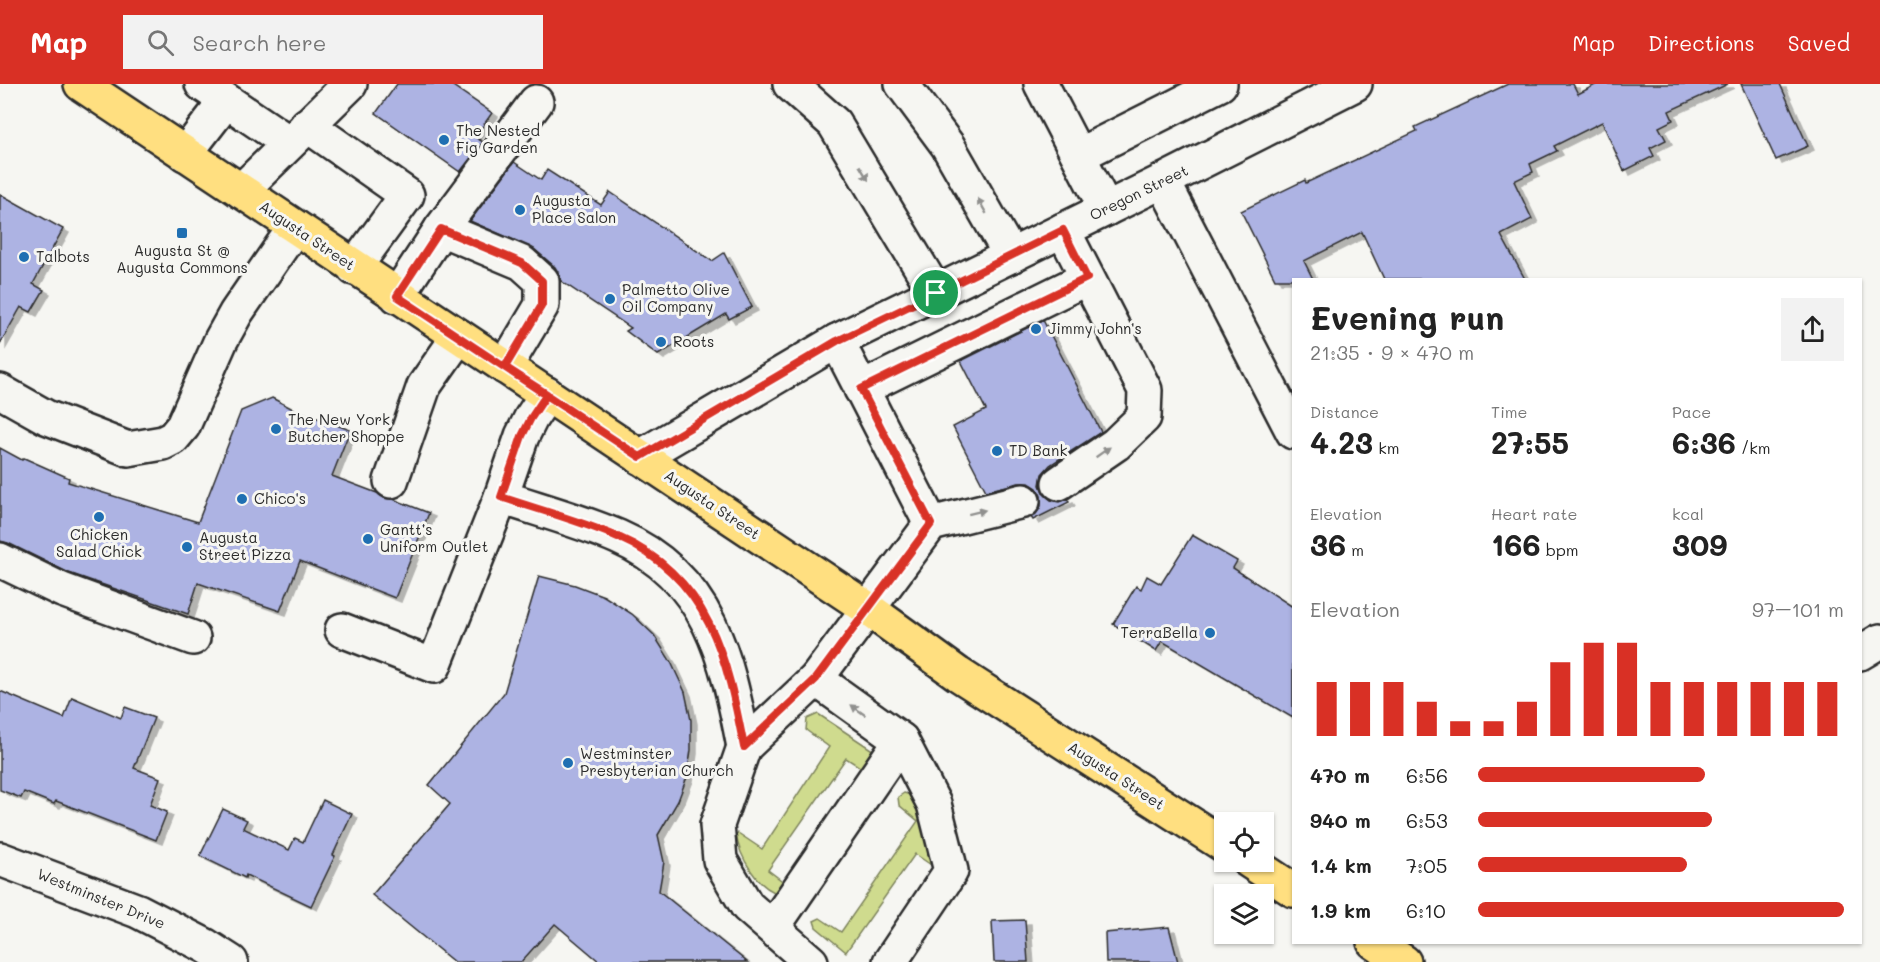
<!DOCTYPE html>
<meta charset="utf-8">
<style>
:root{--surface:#fff;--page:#f2f2f2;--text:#222;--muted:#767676;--accent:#d93025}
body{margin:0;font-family:Mali,sans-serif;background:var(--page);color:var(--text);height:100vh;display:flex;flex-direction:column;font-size:22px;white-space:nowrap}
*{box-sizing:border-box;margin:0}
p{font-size:20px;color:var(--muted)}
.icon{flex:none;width:33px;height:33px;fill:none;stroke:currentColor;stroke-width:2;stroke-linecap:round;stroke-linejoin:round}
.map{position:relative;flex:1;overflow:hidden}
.panel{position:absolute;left:1292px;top:194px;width:570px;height:666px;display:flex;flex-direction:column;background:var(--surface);border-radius:0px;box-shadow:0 2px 4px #0004}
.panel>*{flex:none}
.fabs{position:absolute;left:1214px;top:728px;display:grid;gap:12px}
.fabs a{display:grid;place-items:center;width:60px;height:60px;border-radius:0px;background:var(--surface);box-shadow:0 2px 4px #0004;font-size:30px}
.pin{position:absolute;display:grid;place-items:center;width:51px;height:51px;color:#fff;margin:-26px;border:3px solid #fff;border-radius:50%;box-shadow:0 2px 6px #0007}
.round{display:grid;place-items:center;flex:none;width:63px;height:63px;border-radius:0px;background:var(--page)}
.headline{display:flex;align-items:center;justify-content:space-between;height:102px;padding:0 18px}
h1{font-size:33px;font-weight:800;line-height:45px}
.stats{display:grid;grid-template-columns:repeat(3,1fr);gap:9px;height:102px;padding:6px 18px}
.stats div{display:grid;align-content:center}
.stats b{font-size:30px;font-weight:800}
.stats small{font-size:16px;font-weight:400}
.stats p{font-size:16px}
.chart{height:168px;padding:12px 18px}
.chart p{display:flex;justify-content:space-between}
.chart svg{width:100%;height:108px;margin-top:6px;stroke:var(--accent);stroke-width:6}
ul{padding:0 18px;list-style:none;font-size:20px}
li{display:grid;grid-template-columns:96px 72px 1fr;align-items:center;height:45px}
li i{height:15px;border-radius:8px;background:var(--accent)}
header{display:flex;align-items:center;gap:36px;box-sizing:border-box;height:84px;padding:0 30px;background:var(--accent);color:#fff}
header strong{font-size:28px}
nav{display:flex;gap:33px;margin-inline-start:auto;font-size:21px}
.search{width:420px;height:54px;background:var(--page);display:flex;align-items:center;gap:15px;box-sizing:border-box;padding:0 21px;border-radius:0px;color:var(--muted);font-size:22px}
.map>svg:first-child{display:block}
.green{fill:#cfdb8e;stroke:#7d835c;stroke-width:1.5}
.building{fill:#adb3e3;stroke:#2b2b2b;stroke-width:1.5;filter:url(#shadow)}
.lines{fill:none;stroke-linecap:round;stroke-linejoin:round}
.minor-casing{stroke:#2b2b2b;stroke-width:38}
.major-casing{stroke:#2b2b2b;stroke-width:38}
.minor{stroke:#f6f6f2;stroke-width:33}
.major{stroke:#ffdf80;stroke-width:33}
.oneway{fill:#90908e}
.route-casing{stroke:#fff;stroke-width:12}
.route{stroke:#d93025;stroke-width:8}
.poi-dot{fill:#1f6fb2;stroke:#f6f6f2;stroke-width:2}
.labels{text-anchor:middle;stroke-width:6;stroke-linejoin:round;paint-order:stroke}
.poi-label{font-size:15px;fill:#2b2b2b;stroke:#f6f6f2;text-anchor:start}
.street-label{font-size:15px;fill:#2b2b2b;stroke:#f6f6f2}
</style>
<header>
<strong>Map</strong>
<div class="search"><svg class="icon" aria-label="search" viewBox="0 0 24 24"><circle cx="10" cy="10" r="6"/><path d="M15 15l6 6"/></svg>Search here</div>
<nav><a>Map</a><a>Directions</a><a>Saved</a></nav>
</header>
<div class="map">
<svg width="1880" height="878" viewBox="0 0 1880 878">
<defs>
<filter id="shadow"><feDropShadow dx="6" dy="4" stdDeviation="0" flood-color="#0004"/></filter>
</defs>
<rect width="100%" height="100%" fill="#f6f6f2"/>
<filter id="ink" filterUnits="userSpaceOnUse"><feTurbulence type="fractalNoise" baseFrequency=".0167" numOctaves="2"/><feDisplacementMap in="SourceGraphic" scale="12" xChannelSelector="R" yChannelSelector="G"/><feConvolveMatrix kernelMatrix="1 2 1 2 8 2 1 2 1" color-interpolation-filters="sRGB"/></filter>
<g filter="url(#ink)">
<g class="green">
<path d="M818,630L880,671L866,687L846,674L768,786L785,799L781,810C758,806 739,772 736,750L738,749L762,765L829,663L806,646L807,635Z"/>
<polygon points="904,709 914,712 937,785 915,770 846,868 816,843 814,837 820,834 841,848 918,737 899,721 898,713"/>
</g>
<g class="building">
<polygon points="397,0 450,0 492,29 475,53 483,58 460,88 376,29"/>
<polygon points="1508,0 1573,0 1578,10 1597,0 1728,0 1669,27 1673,36 1659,43 1666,56 1650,64 1654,72 1624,87 1602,38 1554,62 1557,67 1530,80 1533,88 1514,97 1532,135 1501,151 1525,195 1384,195 1362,148 1304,177 1313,195 1275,195 1241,127 1305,96 1306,99 1417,47 1415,43"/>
<polygon points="1741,0 1780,0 1808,62 1776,76"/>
<polygon points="514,78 541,96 547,86 601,121 610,108 712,177 724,169 752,223 729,235 726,230 658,271 626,247 631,244 561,197 559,190 555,183 534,165 470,137"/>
<polygon points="0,110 63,145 33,200 44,206 31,228 21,223 0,260"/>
<polygon points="1043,236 1101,348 1050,381 1042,390 1040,401 1044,410 1051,416 1060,418 1067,415 1069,418 1033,436 1031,433 1036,430 1041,422 1041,412 1037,404 1029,399 1019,399 986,407 953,343 986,326 961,277"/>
<polygon points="272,314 293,325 350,346 332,392 377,409 384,414 393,415 429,429 395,514 300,477 280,527 198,499 188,530 69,489 8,459 0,457 0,364 22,376 24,374 69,394 68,398 198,438 241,327"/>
<polygon points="1192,451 1237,477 1233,484 1293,523 1293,634 1162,557 1156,567 1113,540 1136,502 1141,505 1147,492 1161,500"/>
<polygon points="539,492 575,501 604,512 632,530 654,551 671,578 685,608 691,636 691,666 687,693 678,717 658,751 664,778 659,807 747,878 600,878 555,840 521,878 454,878 372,811 450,720 429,701 504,609"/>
<polygon points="0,607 64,634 72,613 121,634 125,623 154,634 134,684 160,694 150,721 167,728 156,756 56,717 54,720 24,708 21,714 0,706"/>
<polygon points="323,716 352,730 333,771 335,772 311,822 246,791 245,794 200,772 223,725 247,736 243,744 289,766 295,754 303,758"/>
<polygon points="1025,836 1028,878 994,878 992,837"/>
<polygon points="1169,843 1178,878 1106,878 1105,849"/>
</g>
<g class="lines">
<defs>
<g id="minor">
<polyline points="202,0 289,59"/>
<polyline points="790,0 834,39 936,209"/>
<polyline points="902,0 948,62 1011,172"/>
<polyline points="1041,0 1106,125"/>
<polyline points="307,41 407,111 354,184"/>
<polyline points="185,70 226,17"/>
<polyline points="1079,71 1220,0"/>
<polyline points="1163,97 1293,348"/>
<polyline points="241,107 350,0"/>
<polyline points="441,145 522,179 542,197 542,221 505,283"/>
<polyline points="397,212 441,145 536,18"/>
<polyline points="837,257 931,440"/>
<polyline points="861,305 1087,194"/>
<polyline points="0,307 46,333 128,365 163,359 173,354 183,342 221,256 236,229 295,143"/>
<polyline points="640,373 837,257 1163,97 1355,0"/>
<polyline points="391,397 424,302 459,252"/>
<polyline points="1059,399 1116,360 1144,333 1145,306 1063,146"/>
<path d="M501,413C540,426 581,437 618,453C710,493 727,575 744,663"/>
<polyline points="0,476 62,506 193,554"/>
<polyline points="342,546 434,582 501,413 522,352 531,334 547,310"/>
<polyline points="1860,569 1880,557"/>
<polyline points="816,595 901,656 934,720 951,787 890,878"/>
<polyline points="0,775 138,827 206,862 231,878"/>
<polyline points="773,843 901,656"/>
<polyline points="811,878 747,822 720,776 717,741 744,663 816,595 931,440 1023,417"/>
</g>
<g id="major">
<polyline points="81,0 867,524 958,590 1224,761"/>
<polyline points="1249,777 1293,806"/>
<polyline points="1374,858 1404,878"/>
</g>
</defs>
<use href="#minor" class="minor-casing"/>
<use href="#major" class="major-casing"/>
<use href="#minor" class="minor"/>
<use href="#major" class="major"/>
</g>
<defs><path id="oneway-solid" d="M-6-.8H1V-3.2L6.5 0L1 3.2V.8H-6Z" transform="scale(1.5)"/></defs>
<g class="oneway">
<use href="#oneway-solid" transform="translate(864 89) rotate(59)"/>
<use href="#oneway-solid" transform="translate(982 122) rotate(-120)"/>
<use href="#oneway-solid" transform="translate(1103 368) rotate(-35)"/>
<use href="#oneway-solid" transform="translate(977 428) rotate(-14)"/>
<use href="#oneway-solid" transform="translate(858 626) rotate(-144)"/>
</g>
</g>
<g class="lines" filter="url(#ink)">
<defs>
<path id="route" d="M936,209L837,257L640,373C559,319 478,265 397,212L441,145L522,179L542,197V221L505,283L547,310L531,334L522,352L501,413C540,426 581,437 618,453C710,493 727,575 744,663L816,595L931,440L861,305L1087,194L1063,146L936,209"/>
</defs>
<use href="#route" class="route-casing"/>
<use href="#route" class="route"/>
</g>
<g class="poi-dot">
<circle cx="444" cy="56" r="6"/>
<circle cx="520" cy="126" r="6"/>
<rect x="176" y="143" width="12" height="12" rx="3"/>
<circle cx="24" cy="173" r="6"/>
<circle cx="610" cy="215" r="6"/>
<circle cx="1036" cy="245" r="6"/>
<circle cx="661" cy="258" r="6"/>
<circle cx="276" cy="345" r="6"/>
<circle cx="997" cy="367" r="6"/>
<circle cx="242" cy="415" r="6"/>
<circle cx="99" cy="433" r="6"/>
<circle cx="368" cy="455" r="6"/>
<circle cx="187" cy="463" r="6"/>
<circle cx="1210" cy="549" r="6"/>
<circle cx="568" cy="679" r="6"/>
</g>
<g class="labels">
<g class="poi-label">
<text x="456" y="52">The Nested<tspan x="456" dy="17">Fig Garden</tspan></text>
<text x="532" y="122">Augusta<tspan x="532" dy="17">Place Salon</tspan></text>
<text x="182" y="172" text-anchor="middle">Augusta St @<tspan x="182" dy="17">Augusta Commons</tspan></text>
<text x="36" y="178">Talbots</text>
<text x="622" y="211">Palmetto Olive<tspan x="622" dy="17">Oil Company</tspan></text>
<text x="1048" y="250">Jimmy John's</text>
<text x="673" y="263">Roots</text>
<text x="288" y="341">The New York<tspan x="288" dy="17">Butcher Shoppe</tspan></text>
<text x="1009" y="372">TD Bank</text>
<text x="254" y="420">Chico's</text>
<text x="380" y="451">Gantt's<tspan x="380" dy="17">Uniform Outlet</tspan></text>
<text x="99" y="456" text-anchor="middle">Chicken<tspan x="99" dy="17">Salad Chick</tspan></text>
<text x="199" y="459">Augusta<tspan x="199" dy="17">Street Pizza</tspan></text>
<text x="1198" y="554" text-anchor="end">TerraBella</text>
<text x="580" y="675">Westminster<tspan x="580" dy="17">Presbyterian Church</tspan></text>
</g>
<g class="street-label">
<text transform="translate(1139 109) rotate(-26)" y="5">Oregon Street</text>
<text transform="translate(307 152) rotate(34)" y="5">Augusta Street</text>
<text transform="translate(712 421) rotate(34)" y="5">Augusta Street</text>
<text transform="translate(1116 692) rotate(33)" y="5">Augusta Street</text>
<text transform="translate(101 815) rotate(22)" y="5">Westminster Drive</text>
</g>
</g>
</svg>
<div class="fabs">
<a><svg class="icon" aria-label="locate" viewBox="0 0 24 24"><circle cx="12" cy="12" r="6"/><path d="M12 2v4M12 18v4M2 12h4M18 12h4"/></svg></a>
<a><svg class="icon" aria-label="layers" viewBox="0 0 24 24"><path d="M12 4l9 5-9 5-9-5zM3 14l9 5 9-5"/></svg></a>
</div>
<div class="pin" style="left:936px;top:209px;background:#1e9e55"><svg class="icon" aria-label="arrive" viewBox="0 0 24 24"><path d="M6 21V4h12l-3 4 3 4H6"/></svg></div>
<section class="panel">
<div class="headline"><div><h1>Evening run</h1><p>21:35 · 9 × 470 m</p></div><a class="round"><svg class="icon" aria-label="share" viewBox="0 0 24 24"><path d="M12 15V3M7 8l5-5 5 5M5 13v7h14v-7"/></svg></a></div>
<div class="stats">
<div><p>Distance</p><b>4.23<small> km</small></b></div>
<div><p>Time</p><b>27:55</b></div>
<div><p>Pace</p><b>6:36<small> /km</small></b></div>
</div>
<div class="stats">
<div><p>Elevation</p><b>36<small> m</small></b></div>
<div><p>Heart rate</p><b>166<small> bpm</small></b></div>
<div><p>kcal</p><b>309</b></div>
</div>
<div class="chart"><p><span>Elevation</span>97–101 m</p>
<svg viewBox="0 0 160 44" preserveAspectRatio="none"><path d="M5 44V22M15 44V22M25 44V22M35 44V30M45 44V38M55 44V38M65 44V30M75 44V14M85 44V6M95 44V6M105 44V22M115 44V22M125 44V22M135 44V22M145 44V22M155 44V22"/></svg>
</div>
<ul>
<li><b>470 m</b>6:56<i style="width:62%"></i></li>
<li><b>940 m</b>6:53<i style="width:64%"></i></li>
<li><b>1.4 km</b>7:05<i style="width:57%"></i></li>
<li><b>1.9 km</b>6:10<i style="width:100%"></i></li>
</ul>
</section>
</div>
